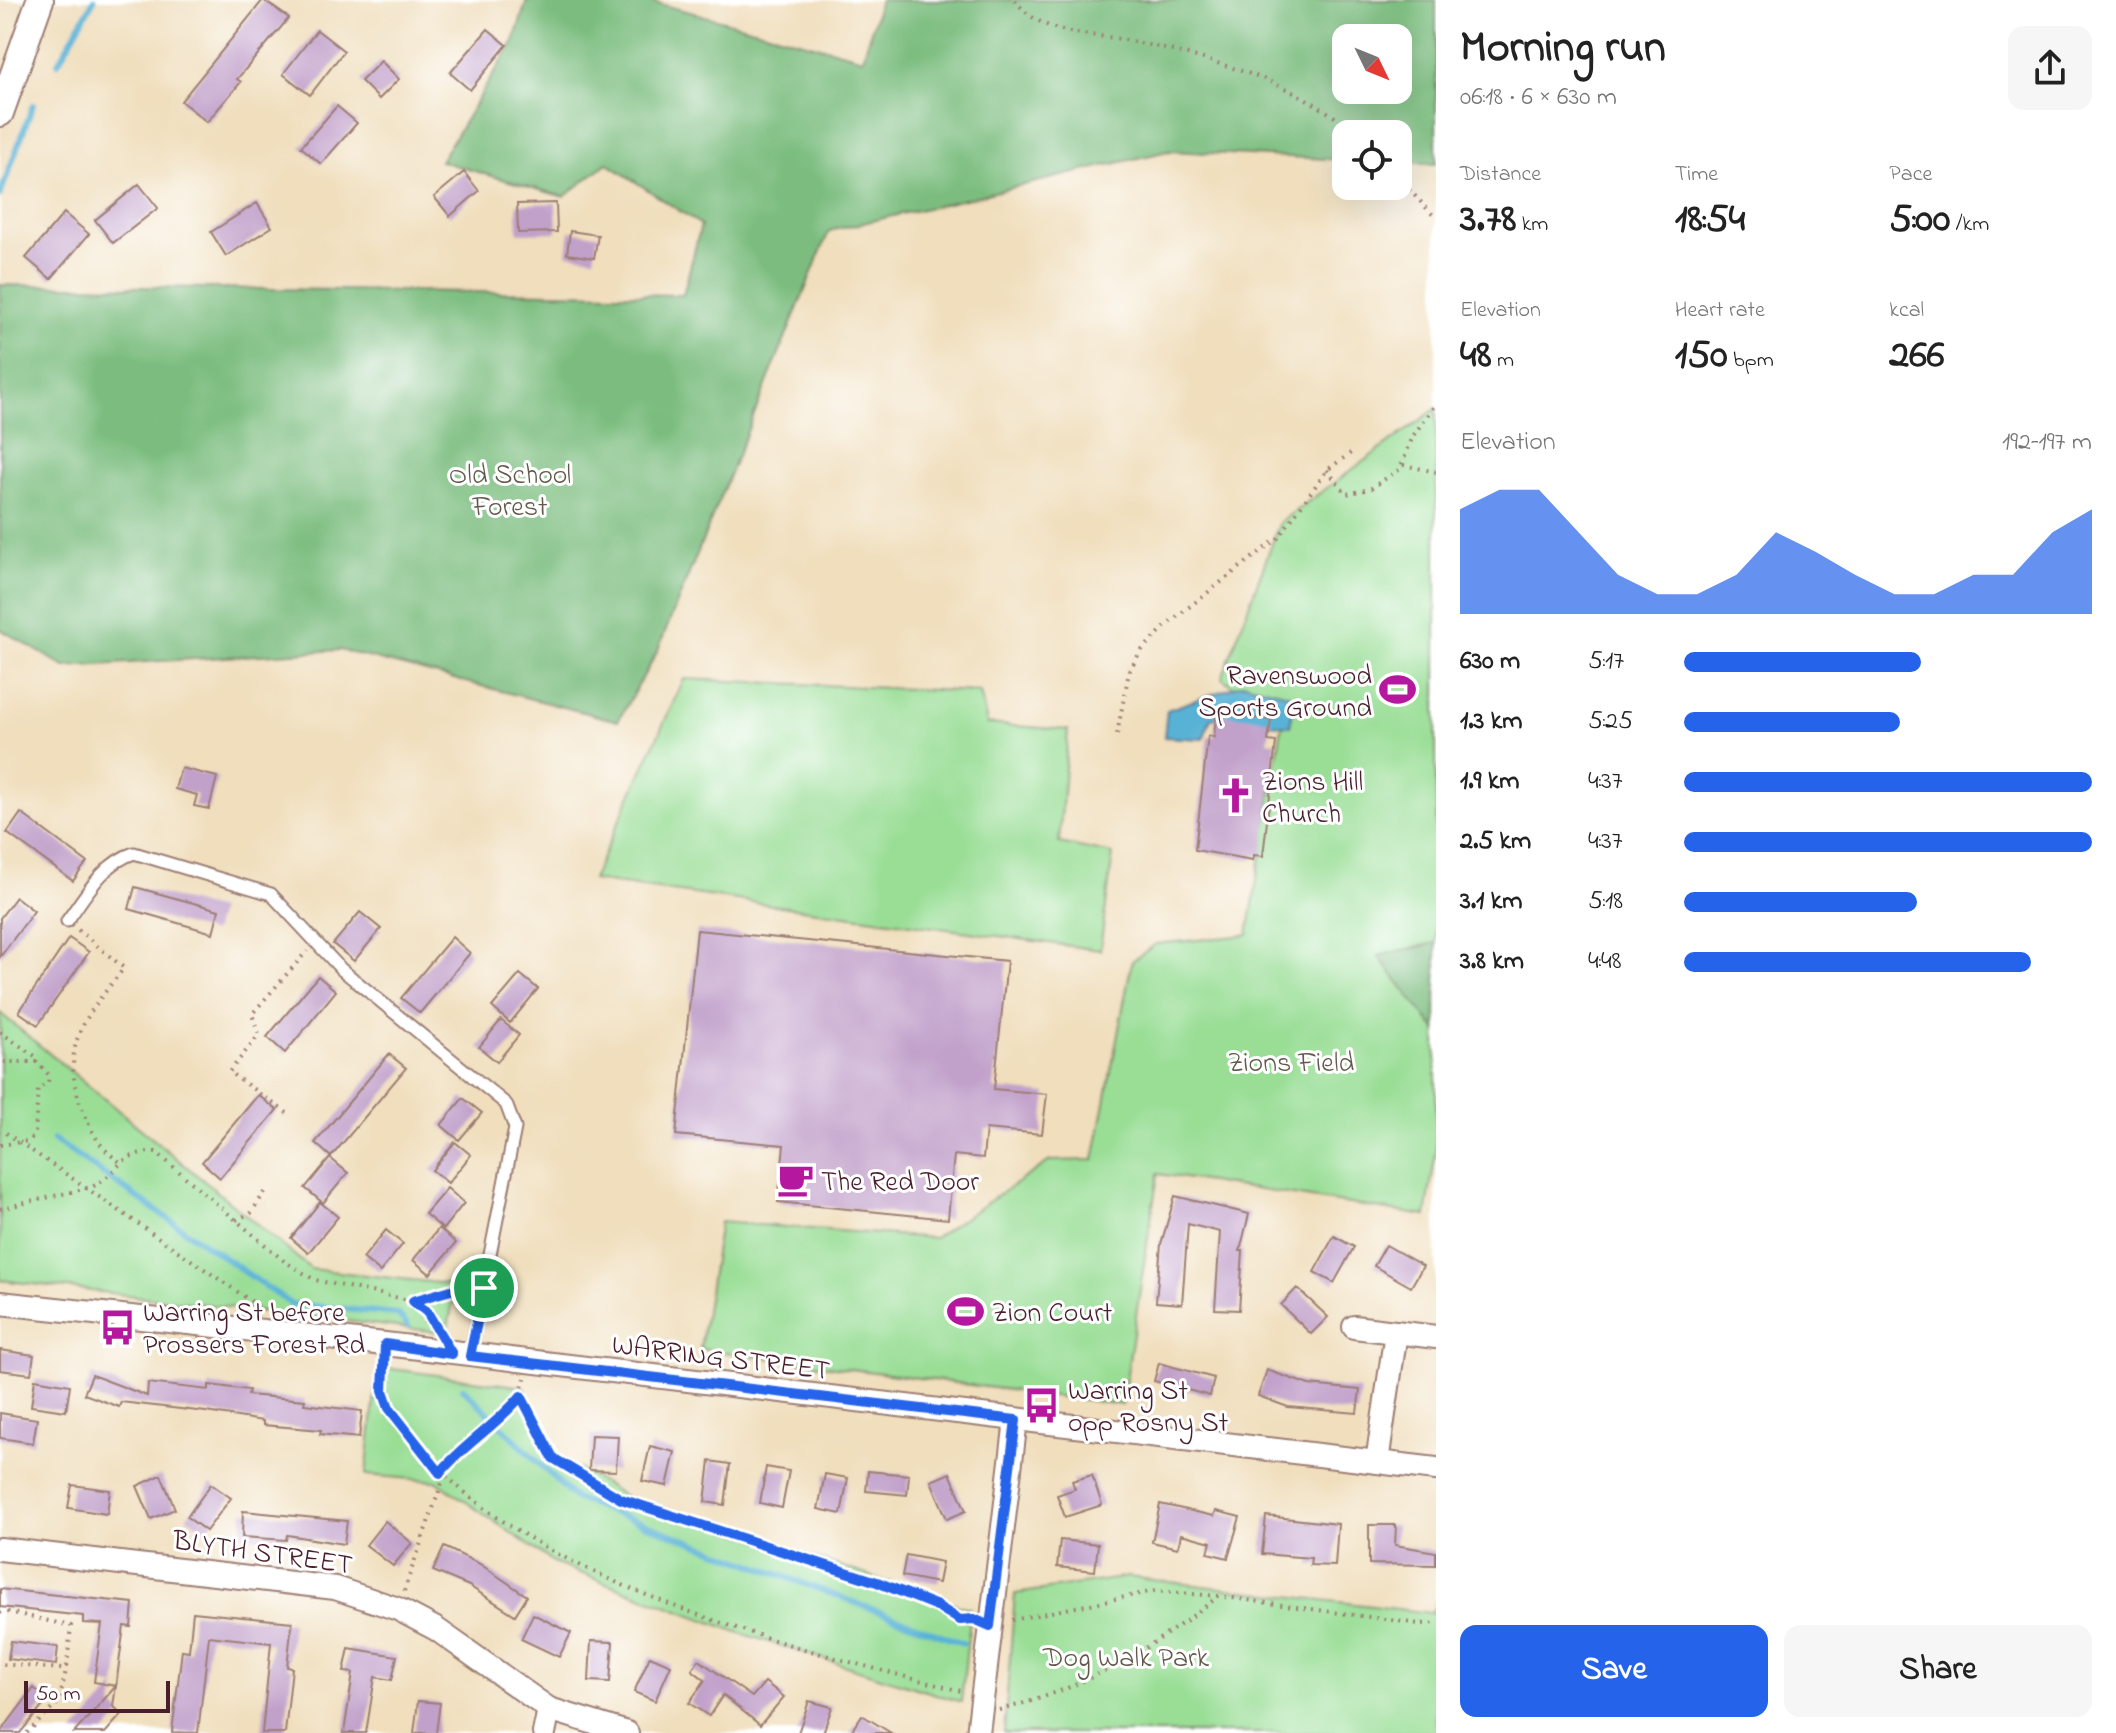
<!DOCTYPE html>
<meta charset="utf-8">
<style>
:root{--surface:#fff;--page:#f6f6f6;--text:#222;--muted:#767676;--accent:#2563eb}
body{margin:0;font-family:"Indie Flower",sans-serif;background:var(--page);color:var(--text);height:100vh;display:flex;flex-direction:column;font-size:30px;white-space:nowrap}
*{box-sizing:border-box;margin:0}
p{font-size:26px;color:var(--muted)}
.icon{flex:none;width:44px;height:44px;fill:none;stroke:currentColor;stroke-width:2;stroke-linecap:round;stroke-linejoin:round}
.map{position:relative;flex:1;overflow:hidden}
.panel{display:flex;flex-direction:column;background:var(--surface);width:680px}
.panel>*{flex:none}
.needle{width:52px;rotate:133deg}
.buttons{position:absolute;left:1332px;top:24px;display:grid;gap:16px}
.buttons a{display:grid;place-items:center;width:80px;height:80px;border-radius:16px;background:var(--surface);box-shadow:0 8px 32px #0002;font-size:40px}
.scale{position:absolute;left:24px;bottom:20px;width:146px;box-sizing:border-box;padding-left:8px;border:4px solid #4a1f2b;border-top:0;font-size:22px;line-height:28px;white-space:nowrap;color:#4a1f2b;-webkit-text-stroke:6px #fff;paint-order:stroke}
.pin{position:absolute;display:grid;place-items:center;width:68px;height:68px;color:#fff;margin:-34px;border:4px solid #fff;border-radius:50%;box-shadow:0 2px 8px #0007}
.round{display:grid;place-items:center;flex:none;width:84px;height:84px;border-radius:16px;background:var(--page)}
.headline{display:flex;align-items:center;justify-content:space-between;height:136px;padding:0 24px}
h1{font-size:44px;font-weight:700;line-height:60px}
.figures{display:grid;grid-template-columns:repeat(3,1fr);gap:12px;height:136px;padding:8px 24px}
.figures div{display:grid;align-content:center}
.figures b{font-size:40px;font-weight:700}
.figures small{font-size:22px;font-weight:400}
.figures p{font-size:22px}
.chart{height:224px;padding:16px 24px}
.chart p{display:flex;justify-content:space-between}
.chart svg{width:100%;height:144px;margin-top:8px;fill:var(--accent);opacity:.7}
.primary-button{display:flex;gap:16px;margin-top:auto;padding:16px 24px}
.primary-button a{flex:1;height:92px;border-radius:16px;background:var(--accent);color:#fff;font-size:32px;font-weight:700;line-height:92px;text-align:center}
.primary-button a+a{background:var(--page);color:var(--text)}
ul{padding:0 24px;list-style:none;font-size:26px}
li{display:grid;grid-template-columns:128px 96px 1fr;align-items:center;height:60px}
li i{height:20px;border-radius:10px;background:var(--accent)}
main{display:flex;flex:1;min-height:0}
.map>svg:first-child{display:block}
.green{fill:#9ade96;stroke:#727e60;stroke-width:2}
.forest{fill:#7bbd7f;stroke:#626e55;stroke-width:2;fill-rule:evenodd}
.water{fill:#58b2d6;stroke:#516880;stroke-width:2}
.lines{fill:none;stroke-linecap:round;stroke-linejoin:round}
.stream{stroke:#58b2d6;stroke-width:6}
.building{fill:#c1a0ca}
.service-casing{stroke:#9d7e74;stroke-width:15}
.minor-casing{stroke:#9d7e74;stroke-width:26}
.tertiary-casing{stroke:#9d7e74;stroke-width:30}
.path{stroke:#9d7e74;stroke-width:4;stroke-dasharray:2 6;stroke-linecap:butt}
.service{stroke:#fff;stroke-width:11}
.minor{stroke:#fff;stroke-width:22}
.tertiary{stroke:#fff;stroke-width:26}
.route-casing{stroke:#fff;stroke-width:16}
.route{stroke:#2563eb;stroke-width:10}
.labels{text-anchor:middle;stroke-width:6;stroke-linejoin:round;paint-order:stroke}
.park-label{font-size:28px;fill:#62584b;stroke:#fff}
.poi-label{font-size:28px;fill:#4a1f2b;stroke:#fff;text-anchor:start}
.street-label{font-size:28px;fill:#4a1f2b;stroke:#fff}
</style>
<main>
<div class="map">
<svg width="1436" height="1733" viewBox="0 0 1436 1733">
<rect width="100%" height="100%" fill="#fff"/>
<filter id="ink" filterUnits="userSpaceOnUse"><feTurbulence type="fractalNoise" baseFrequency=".0125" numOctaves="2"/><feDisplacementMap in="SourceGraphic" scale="16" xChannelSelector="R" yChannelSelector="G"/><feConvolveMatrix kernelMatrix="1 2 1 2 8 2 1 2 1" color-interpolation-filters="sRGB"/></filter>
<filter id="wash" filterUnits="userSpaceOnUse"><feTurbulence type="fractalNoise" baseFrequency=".006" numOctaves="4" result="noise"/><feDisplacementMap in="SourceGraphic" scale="32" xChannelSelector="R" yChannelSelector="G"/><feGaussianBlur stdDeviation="1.8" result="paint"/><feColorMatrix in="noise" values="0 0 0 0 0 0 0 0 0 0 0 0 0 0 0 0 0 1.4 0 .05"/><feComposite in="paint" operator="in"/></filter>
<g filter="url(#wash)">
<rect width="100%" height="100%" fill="#f0debc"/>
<g class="green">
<polygon points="1436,409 1436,943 1379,956 1436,1030 1436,1151 1426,1216 1158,1174 1122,1405 700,1349 720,1222 934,1238 1050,1161 1094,1160 1132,961 1156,944 1248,935 1282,726 1222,678 1280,522"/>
<polygon points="684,679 980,692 987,724 1068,730 1059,843 1113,854 1100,950 592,880"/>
<polygon points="0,1013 311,1269 456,1285 447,1333 0,1280"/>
<polygon points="378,1367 524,1387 550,1452 625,1496 971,1609 961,1702 737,1632 556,1564 436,1481 366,1475"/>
<polygon points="1128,1577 1431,1613 1436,1604 1436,1733 1004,1733 1015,1594"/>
</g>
<g class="forest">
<path d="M527,0H645L863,58L880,0H1436V164L1398,162V134H1346V160L1168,151L829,231L657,652L618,721L340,650L65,667L0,629V285L683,295L701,225L607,163L564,197L440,161L514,41ZM1346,38H1398V90H1346Z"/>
<polygon points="1436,943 1436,1030 1378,956"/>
</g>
<polygon class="water" points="1244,683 1289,694 1293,709 1290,726 1211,718 1203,739 1164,737 1167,710"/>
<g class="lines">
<g class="stream">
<polyline points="58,63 94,0"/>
<polyline points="0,195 33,105"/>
<polyline points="54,1140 291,1304 398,1314 408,1326"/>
<polyline points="463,1388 574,1498 963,1643"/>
</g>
</g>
<g id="blocks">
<g class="building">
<polygon points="263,0 289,18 237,79 241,82 207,122 181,101"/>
<polygon points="488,29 507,45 470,90 450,73"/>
<polygon points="317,30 344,51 310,95 283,74"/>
<polygon points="381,61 399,79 379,99 361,81"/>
<polygon points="337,106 357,123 321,164 301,147"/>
<polygon points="464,172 479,191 450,216 434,197"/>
<polygon points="139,184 158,208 113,243 95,220"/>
<polygon points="257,203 272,227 226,256 211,232"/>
<polygon points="556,203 557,232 518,233 517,204"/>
<polygon points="64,213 89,234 51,279 26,258"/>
<polygon points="570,231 598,235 594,258 567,254"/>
<polygon points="1216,714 1271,720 1268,741 1276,742 1263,856 1254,855 1253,860 1195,850 1208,736 1214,737"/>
<polygon points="181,768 217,777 209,809 194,806 197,795 175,789"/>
<polygon points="21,813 87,862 73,881 7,833"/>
<polygon points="135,887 219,910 213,933 129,909"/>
<polygon points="16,897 34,911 0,957 0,918"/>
<polygon points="360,912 381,929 354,961 333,944"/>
<polygon points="697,930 1007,961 994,1089 1047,1094 1042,1134 986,1129 983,1158 954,1155 948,1219 778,1202 784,1145 676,1135"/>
<polygon points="452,937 470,953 420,1013 401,998"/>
<polygon points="69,938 89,952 38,1025 19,1012"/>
<polygon points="520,974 538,989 510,1023 492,1007"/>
<polygon points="318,976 336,991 285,1053 267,1037"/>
<polygon points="501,1020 519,1035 497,1062 479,1047"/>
<polygon points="389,1054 406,1068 331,1157 315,1143"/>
<polygon points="258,1095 277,1110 220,1178 202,1162"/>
<polygon points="463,1098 482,1113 459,1140 441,1125"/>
<polygon points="455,1142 471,1155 448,1183 432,1170"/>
<polygon points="330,1158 348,1173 323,1203 305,1188"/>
<polygon points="447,1188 464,1203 443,1229 425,1214"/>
<polygon points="1175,1196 1249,1214 1240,1251 1243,1251 1239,1310 1215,1309 1220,1232 1188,1224 1182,1304 1156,1302 1161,1244"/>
<polygon points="320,1202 338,1217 308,1253 291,1238"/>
<polygon points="439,1228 456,1243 430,1274 413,1260"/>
<polygon points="386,1230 403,1244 380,1272 363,1258"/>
<polygon points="1334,1236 1354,1247 1334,1283 1314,1272"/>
<polygon points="1386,1245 1423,1266 1411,1287 1374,1266"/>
<polygon points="1297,1288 1328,1317 1311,1334 1281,1305"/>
<polygon points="0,1350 34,1355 31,1374 0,1370"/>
<polygon points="1159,1363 1214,1378 1210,1396 1154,1381"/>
<polygon points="1267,1370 1309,1385 1360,1390 1357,1413 1288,1407 1258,1396"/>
<polygon points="92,1375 147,1396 148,1383 209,1390 209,1385 249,1390 248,1395 305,1400 304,1404 362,1411 359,1438 320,1434 321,1430 263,1425 263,1421 206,1412 121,1402 119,1407 84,1394"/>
<polygon points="35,1379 70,1385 66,1411 31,1406"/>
<polygon points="0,1413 37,1419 33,1443 0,1438"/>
<polygon points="591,1435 618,1436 616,1471 589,1470"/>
<polygon points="650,1446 675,1452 667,1486 642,1481"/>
<polygon points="710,1461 730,1464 725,1505 705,1502"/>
<polygon points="766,1467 789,1471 782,1508 760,1503"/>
<polygon points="868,1471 909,1475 907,1495 866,1491"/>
<polygon points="950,1473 966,1511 947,1519 931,1481"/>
<polygon points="825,1474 848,1478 841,1514 818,1509"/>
<polygon points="161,1475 175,1509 151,1519 137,1486"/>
<polygon points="1092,1475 1102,1505 1065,1517 1057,1495 1075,1489 1072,1481"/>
<polygon points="211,1484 231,1498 206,1531 187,1517"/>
<polygon points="72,1485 110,1490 107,1514 68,1508"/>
<polygon points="1160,1504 1214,1516 1216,1511 1240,1517 1228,1558 1208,1553 1211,1542 1181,1534 1178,1548 1152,1542"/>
<polygon points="243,1511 347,1521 344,1544 287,1535 286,1540 242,1537"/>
<polygon points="1266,1516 1338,1524 1335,1566 1310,1565 1311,1558 1262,1554"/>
<polygon points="385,1521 412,1543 393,1566 366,1545"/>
<polygon points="1369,1525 1396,1525 1395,1545 1436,1552 1436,1565 1369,1564"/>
<polygon points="1060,1540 1098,1544 1095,1571 1057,1567"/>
<polygon points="444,1547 480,1564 527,1596 515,1615 469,1586 433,1571"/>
<polygon points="906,1555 942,1562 938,1583 902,1576"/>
<polygon points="0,1589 133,1603 131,1627 124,1626 116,1686 94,1682 102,1624 83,1623 83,1616 0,1607"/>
<polygon points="193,1612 292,1622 287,1667 292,1668 285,1733 262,1733 271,1643 209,1636 198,1733 172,1732 182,1650 189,1651"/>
<polygon points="533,1614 571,1633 559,1657 521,1639"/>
<polygon points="11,1641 58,1647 56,1665 8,1659"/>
<polygon points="591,1641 613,1642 610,1682 589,1681"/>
<polygon points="349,1648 397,1656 392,1680 375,1677 366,1733 344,1733 353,1673 344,1672"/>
<polygon points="650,1656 671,1665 655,1701 634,1692"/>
<polygon points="699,1660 752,1697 765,1682 784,1697 760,1725 723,1695 709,1716 689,1703 705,1680 692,1670"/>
<polygon points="116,1686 113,1706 122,1714 105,1733 74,1733"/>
<polygon points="34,1688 48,1700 20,1733 0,1733"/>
<polygon points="418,1701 440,1703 436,1733 414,1733"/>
<polygon points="809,1701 832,1707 823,1733 798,1733"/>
<polygon points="862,1715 891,1733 850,1733"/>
</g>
</g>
</g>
<g filter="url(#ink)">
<use href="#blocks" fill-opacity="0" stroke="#9d7e74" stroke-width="2"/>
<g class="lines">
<defs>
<path id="service" d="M67,921C86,895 103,863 134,853L271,894L341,969L506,1104L515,1128L470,1356"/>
<g id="minor">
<polyline points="0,1303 385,1344 1436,1469"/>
<polyline points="1354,1327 1436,1337"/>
<polyline points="1377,1462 1396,1332"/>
<polyline points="0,1549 335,1588 398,1609 436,1629 549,1709 627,1733"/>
<polyline points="544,1733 549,1709"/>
<polyline points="978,1733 1016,1420"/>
</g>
<polyline id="tertiary" points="0,113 40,0"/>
</defs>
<use href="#service" class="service-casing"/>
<use href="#minor" class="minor-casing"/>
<use href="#tertiary" class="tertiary-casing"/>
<g class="path">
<path d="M1015,0C1043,38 1089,32 1131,41C1209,59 1296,80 1356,134"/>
<polyline points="1398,178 1436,218"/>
<polyline points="1403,465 1436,472"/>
<polyline points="1327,470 1346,494 1370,489 1400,469 1413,436 1436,403"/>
<polyline points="1117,734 1129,672 1140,652 1171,621 1278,538 1327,470 1355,450"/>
<path d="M78,930L124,968C84,1019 57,1046 84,1113C93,1135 100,1148 120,1162"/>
<polyline points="0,1032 35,1056 37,1062"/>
<polyline points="287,1113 229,1072 259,1035 252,1014 307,951"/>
<polyline points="6,1133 264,1310"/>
<polyline points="0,1145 29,1141 35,1134 38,1089 48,1082 49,1075 37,1062 4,1062"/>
<path d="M0,1209L92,1187C119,1173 119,1151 156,1152L284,1261L315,1280L413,1301L430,1294L469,1288"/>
<polyline points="236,1220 251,1213 265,1192"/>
<polyline points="414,1301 427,1312 439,1331"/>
<path d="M384,1362C384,1372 382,1383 384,1393C388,1412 405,1427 417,1443C523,1582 800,1650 965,1692"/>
<polyline points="521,1396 553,1458 621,1499 877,1582 937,1606 960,1620 973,1620"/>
<path d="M440,1473C467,1440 514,1422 525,1378"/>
<polyline points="404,1591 444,1477"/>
<polyline points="0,1613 4,1611 71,1626 67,1666 62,1669 0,1664"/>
<polyline points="1012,1620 1154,1591 1218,1596 1419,1624 1436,1623"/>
<path d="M999,1710C1082,1690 1150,1650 1216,1598"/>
<polyline points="27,1733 59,1702 67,1666"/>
</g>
<use href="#service" class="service"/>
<use href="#minor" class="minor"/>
<use href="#tertiary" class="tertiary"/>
</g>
</g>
<g class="lines" filter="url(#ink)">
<defs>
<path id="route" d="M458,1288H484L470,1356L1016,1420L990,1626L974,1619L960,1620L937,1606L877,1582L621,1499L553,1458L521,1396C496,1426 464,1444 440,1473L389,1408L383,1391L385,1344L452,1354L427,1312L413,1301Z"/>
</defs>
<use href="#route" class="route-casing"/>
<use href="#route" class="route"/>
</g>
<defs>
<symbol id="stadium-bare" viewBox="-9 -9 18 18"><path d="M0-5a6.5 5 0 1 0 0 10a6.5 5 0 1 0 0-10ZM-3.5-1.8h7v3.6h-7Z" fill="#b5179e" stroke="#fff" stroke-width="2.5" paint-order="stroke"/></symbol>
<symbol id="church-bare" viewBox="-9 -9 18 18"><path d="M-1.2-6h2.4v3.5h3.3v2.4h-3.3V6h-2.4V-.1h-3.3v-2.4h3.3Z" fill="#b5179e" stroke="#fff" stroke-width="2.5" paint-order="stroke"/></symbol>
<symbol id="cafe-bare" viewBox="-9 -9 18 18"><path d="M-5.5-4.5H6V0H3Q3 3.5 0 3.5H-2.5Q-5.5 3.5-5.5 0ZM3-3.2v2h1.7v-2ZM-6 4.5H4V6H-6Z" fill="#b5179e" stroke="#fff" stroke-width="2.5" paint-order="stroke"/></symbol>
<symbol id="bus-bare" viewBox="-9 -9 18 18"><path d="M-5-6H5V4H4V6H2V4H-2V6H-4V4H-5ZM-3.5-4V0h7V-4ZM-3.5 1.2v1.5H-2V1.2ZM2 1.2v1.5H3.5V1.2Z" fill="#b5179e" stroke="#fff" stroke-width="2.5" paint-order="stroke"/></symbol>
</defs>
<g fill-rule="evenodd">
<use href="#stadium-bare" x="1372" y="664" width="51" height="51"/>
<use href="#church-bare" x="1210" y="770" width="51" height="51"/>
<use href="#cafe-bare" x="770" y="1154" width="51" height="51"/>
<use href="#stadium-bare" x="940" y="1286" width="51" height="51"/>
<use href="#bus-bare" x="92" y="1302" width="51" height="51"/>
<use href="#bus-bare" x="1016" y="1380" width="51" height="51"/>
</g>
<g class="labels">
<g class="park-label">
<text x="510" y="483">Old School<tspan x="510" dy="32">Forest</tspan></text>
<text x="1291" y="1071">Zions Field</text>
<text x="1126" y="1666">Dog Walk Park</text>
</g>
<g class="poi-label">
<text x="1372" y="684" text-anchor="end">Ravenswood<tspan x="1372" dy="32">Sports Ground</tspan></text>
<text x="1262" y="790">Zions Hill<tspan x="1262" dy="32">Church</tspan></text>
<text x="821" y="1190">The Red Door</text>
<text x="143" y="1321">Warring St before<tspan x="143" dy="32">Prossers Forest Rd</tspan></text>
<text x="992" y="1321">Zion Court</text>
<text x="1068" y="1399">Warring St<tspan x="1068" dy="32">opp Rosny St</tspan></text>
</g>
<g class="street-label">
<text transform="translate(721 1356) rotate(7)" y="10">WARRING STREET</text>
<text transform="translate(263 1551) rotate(8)" y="10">BLYTH STREET</text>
</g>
</g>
</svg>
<div class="buttons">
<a><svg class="needle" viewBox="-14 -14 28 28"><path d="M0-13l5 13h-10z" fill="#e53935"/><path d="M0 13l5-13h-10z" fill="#767676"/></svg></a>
<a><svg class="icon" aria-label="locate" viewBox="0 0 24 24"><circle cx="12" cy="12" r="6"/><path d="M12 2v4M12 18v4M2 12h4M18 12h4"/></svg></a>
</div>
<div class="scale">50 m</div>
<div class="pin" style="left:484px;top:1288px;background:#1e9e55"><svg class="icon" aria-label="arrive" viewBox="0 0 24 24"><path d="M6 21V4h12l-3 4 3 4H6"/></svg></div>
</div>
<section class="panel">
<div class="headline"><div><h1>Morning run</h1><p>06:18 · 6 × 630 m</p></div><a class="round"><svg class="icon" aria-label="share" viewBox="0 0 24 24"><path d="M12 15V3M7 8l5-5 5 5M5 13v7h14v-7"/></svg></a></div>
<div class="figures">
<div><p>Distance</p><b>3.78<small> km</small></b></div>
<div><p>Time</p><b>18:54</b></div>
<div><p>Pace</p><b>5:00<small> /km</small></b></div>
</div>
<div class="figures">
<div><p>Elevation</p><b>48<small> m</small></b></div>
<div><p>Heart rate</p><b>150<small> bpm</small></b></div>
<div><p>kcal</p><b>266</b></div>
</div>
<div class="chart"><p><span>Elevation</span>192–197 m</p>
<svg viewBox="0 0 160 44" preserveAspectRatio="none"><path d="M0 44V12L10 6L20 6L30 19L40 32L50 38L60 38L70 32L80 19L90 25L100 32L110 38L120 38L130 32L140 32L150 19L160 12V44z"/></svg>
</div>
<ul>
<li><b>630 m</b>5:17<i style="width:58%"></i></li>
<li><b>1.3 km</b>5:25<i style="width:53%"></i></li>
<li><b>1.9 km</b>4:37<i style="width:100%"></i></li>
<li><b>2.5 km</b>4:37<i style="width:100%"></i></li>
<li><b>3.1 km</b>5:18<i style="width:57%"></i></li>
<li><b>3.8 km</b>4:48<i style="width:85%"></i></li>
</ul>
<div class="primary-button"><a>Save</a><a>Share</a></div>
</section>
</main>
